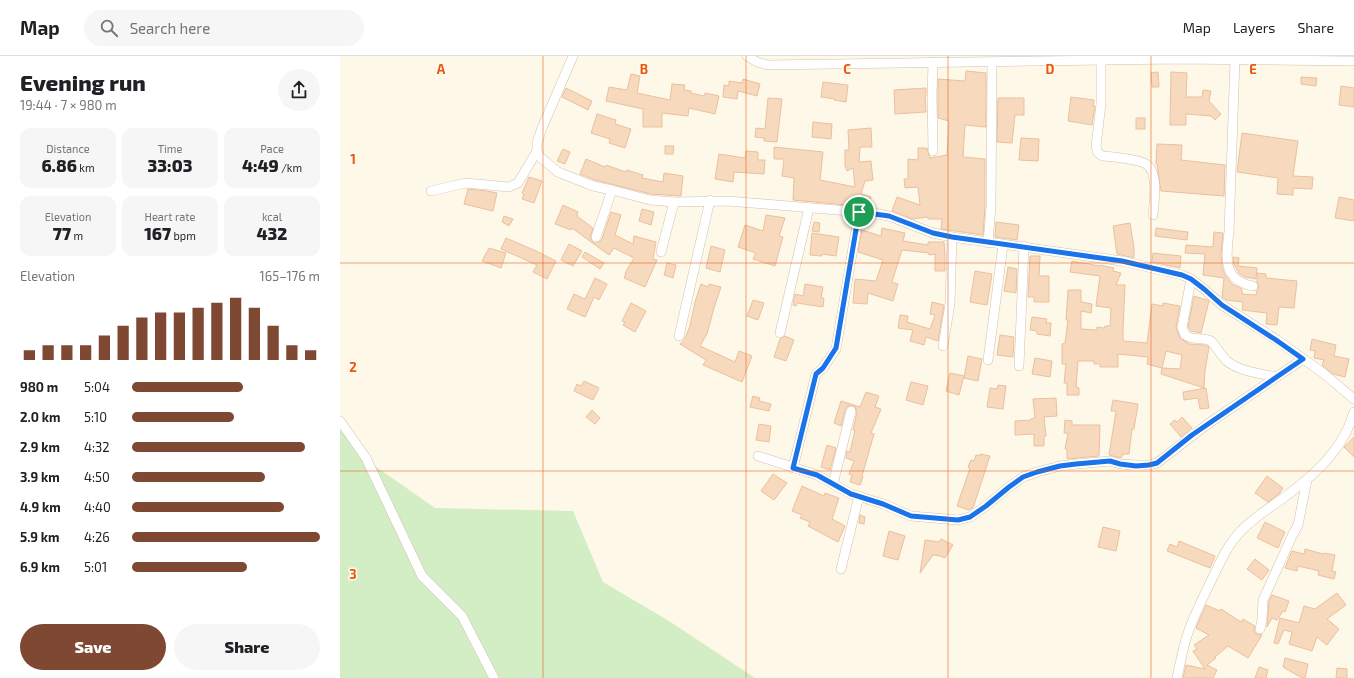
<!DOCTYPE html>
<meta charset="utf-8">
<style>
:root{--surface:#fff;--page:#f6f6f6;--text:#202124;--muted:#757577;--line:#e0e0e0;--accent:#7f4832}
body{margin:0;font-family:"Exo 2",sans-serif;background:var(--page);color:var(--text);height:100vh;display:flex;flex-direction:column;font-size:15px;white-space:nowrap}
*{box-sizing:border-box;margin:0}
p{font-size:13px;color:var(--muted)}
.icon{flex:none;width:22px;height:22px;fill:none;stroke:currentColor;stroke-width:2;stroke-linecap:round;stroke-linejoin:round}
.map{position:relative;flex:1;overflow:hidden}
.details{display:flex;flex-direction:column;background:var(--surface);width:340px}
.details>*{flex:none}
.pin{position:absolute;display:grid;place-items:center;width:34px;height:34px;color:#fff;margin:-17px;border:2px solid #fff;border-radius:50%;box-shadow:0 1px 4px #0007}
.round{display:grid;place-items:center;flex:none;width:42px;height:42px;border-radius:21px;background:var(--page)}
.summary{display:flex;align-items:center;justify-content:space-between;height:68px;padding:0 20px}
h1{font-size:22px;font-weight:800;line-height:30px}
.metrics{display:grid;grid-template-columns:repeat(3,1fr);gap:6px;height:68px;padding:4px 20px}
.metrics div{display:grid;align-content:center;border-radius:10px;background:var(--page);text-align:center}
.metrics b{font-size:17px;font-weight:800}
.metrics small{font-size:11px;font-weight:400}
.metrics p{font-size:11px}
.chart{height:112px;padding:8px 20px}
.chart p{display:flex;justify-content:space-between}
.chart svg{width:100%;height:72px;margin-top:4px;stroke:var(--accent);stroke-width:6}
.button{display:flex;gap:8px;margin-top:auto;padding:8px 20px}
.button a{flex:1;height:46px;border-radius:24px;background:var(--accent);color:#fff;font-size:16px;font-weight:800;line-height:46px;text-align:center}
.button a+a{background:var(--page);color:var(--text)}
ul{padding:0 20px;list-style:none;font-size:13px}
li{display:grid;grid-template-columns:64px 48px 1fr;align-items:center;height:30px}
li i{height:10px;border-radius:5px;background:var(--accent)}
header{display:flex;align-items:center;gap:24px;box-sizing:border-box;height:56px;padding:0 20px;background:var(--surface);border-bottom:1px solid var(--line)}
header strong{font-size:19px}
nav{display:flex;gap:22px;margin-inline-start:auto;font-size:14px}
.search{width:280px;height:36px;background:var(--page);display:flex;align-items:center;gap:10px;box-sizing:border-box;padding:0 14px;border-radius:22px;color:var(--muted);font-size:15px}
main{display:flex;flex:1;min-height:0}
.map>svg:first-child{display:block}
.green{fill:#d3eec5}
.building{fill:#f7d9be;stroke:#ebc09d;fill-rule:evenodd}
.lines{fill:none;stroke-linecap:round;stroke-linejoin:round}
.minor-casing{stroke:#d3c0ad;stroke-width:10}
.minor{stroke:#fff;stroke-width:9}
.route-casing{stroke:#fff;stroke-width:8}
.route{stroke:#1a73e8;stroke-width:5}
.grid{fill:none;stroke:#e8590c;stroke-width:1;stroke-opacity:0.55}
.grid-label{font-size:13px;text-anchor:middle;font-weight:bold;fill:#e8590c;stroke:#fffbf2;stroke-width:3;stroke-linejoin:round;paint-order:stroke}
</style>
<header>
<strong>Map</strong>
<div class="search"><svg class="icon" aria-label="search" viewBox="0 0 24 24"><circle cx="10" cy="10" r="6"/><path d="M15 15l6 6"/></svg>Search here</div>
<nav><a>Map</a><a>Layers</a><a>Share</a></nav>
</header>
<main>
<section class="details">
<div class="summary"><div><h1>Evening run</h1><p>19:44 · 7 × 980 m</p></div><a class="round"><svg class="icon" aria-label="share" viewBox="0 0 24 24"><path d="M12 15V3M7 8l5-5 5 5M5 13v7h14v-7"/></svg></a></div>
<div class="metrics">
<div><p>Distance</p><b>6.86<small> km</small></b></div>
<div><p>Time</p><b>33:03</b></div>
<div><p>Pace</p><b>4:49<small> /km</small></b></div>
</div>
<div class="metrics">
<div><p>Elevation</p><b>77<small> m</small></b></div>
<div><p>Heart rate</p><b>167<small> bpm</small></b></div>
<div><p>kcal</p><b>432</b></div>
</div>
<div class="chart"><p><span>Elevation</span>165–176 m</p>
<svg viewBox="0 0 160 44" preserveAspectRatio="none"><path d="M5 44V38M15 44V35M25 44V35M35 44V35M45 44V29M55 44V23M65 44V18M75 44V15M85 44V15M95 44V12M105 44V9M115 44V6M125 44V12M135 44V23M145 44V35M155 44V38"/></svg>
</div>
<ul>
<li><b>980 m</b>5:04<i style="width:59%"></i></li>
<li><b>2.0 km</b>5:10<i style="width:54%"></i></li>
<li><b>2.9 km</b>4:32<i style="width:92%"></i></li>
<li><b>3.9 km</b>4:50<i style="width:71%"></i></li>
<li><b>4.9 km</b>4:40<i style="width:81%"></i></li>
<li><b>5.9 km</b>4:26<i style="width:100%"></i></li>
<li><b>6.9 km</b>5:01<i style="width:61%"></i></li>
</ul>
<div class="button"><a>Save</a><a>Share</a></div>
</section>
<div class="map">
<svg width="1014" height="622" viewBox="0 0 1014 622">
<rect width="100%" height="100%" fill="#fef8e9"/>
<polygon class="green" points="0,372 35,410 95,452 233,455 263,526 329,565 415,622 0,622"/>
<g class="building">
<polygon points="626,15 646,17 646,71 625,69 623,101 645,103 645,150 643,179 601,173 602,163 588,163 588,161 573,163 552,155 557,141 580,149 578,131 565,132 564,123 568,123 568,103 578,104 578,92 587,92 590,102 607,99 609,65 598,62 598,23 625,25"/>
<polygon points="818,16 819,31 812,31 811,17"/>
<polygon points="831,16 847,17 846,41 862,41 863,34 871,35 869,45 881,58 875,64 871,60 846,58 846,69 830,69"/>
<polygon points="291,18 300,20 297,37 330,44 332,28 345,29 344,34 351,35 351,37 364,40 365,37 379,40 375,58 349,52 348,60 322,57 322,71 303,71 303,53 266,45 269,31 287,34"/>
<polygon points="961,21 977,22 976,30 961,28"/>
<polygon points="403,23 420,28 417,40 398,35 397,43 383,41 384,29 389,30 389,25 402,27"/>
<polygon points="483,26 508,29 506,46 494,44 495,43 481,41"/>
<polygon points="1001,30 1014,32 1014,51 999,49"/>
<polygon points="226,32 252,45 248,54 222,41"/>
<polygon points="586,32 586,40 585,40 586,56 555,58 554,34"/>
<polygon points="731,41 754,44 753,50 755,50 752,69 728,65"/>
<polygon points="428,42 442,43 437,86 424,85 424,82 415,81 416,72 425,73"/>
<polygon points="658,42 684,42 684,59 675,59 672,87 657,86"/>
<polygon points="257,58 276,64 275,68 291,73 285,92 269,87 270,83 251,77"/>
<rect x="796" y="62" width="9" height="11"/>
<polygon points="473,66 492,68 491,83 472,81"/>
<polygon points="531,72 532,91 520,91 519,106 531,105 533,124 525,125 521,138 531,141 528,151 453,144 454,122 442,120 444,103 434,103 434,91 483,96 480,124 515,131 513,112 507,115 505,110 505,94 509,94 508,74"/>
<polygon points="902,77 958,85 953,120 973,121 972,133 953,132 953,139 937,138 938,122 897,116"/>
<polygon points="681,82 699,83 698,105 679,104"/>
<polygon points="817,88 842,89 841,104 885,109 884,140 821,135 817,108 816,108"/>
<polygon points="325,90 334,90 333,98 325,98"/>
<polygon points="223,93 230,96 225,108 217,105"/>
<polygon points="406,95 418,96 418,104 425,104 424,118 394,116 393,126 375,123 379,98 405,102"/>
<polygon points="246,103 265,111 266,109 286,116 287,114 303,119 302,122 323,126 324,117 343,120 341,140 311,138 255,124 240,118"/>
<polygon points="189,121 202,125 194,147 182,143 184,138 182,137"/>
<polygon points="128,133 147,135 157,137 153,155 124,148"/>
<polygon points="999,141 1014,144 1014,165 995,162"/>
<polygon points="223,149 238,156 237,160 253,172 250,182 254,187 258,187 262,183 271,156 281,159 275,179 293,188 294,180 316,186 313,203 317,204 305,231 284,222 286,217 285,217 294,202 274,192 269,199 232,172 231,174 215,168"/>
<polygon points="302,153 314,156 311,169 299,165"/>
<polygon points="426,159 445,162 439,180 443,181 435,210 413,203 416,197 398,191 405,169 423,175"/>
<polygon points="164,160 173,163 169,170 162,166"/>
<polygon points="474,166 480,167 479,176 472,175"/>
<polygon points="656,166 679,169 677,184 655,181"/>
<polygon points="790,167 794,192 794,202 777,198 773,170"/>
<polygon points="542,172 565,177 563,185 588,189 588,186 604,186 605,199 605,215 595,215 595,198 589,199 589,197 562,194 552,226 558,228 553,245 528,237 527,248 513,247 515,223 536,225 543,204 518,196 522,174 541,180"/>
<polygon points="816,172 848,176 847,184 815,180"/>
<polygon points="874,176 883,177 881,199 882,211 885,219 892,228 902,233 902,238 916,239 917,235 919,231 917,226 917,217 926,218 926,222 957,225 954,252 939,251 937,269 926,268 927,257 902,254 903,246 886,244 882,241 884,222 863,219 865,198 845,197 846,189 873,191"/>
<polygon points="472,177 499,181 496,200 482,198 482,200 470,199"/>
<polygon points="166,182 196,195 216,205 207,223 193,216 197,209 161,193"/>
<polygon points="229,188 242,195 233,210 221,204"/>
<polygon points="371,190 385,194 380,216 366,212"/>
<polygon points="149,192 166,197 161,212 142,205"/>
<polygon points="245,196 264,207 260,213 242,201"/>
<polygon points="813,197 841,200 840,212 812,206"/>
<polygon points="690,200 700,200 699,220 709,220 709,246 694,246 694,241 688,241"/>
<polygon points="893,201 899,202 898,210 917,212 916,223 905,221 900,218 894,209"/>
<path d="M732,205L760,210V209L774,212L773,215L781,217L776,229H785L783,273V285L807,287L812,248L823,250V247L840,250L836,271L840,282L849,288L864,289L869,291L865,315L864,332L821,318L822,312L807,308L808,301L778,298V311H760V308H754V305H738L736,331L739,332V339H727V327H724L726,308H722V288L725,287L728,264H726L728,234H741V246L752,248L751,257L741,255V273L757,274V271L764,272L765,270H770L771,252L756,250L760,220L730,216ZM826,295L842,299L840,313L822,312Z"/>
<polygon points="327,207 336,209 333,222 324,219"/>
<polygon points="668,211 677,213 676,237 664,235"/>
<polygon points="635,215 652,218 647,249 630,246"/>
<polygon points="255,222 267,228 259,244 254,241 245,261 227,253 234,238 245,243"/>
<polygon points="361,228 368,231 369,228 381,231 374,252 367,278 360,290 395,306 399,295 412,300 402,326 363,309 366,304 340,288 344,284 350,270 355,246"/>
<polygon points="465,228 483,231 481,242 484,242 483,251 457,247 456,250 453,249 455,238 463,240"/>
<polygon points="854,240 867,244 869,245 861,277 851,275 848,271"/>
<polygon points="413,244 424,247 418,264 407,260"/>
<polygon points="592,246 604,249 598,285 586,281 584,289 570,285 573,274 558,272 560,259 568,260 567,266 590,273 595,259 590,258"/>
<polygon points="291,247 306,255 295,276 283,269 285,266 282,265"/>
<polygon points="692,261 707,263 706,267 711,267 710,280 697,278 697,275 690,274"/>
<polygon points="660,279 674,281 673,301 657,299"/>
<polygon points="445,280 454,284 446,305 434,301 440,283"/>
<polygon points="972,283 996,289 994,300 1009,303 1005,321 993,318 982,309 984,304 974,302 975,295 970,294"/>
<polygon points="628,300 642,303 638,325 624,322"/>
<polygon points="695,302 712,305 710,321 692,318"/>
<polygon points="610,317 624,320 619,339 606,335"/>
<polygon points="244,325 259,332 253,344 234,335 237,328 241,330"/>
<polygon points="571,326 588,330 583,349 566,344"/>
<polygon points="658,329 666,330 663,353 647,351 650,332 657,333"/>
<polygon points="866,332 869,352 860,353 858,342 844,344 843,336"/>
<polygon points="526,336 539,340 535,351 541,353 531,377 534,378 522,420 523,421 520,429 510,426 512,419 509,418 514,405 506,402 507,395 510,396 515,374 513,374 517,356 515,351 512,349 506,351 501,370 494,367 501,345 520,351"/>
<polygon points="413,340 420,342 419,345 431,348 429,355 410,351"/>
<polygon points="716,342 717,360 704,361 706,380 704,380 704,390 694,390 694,378 675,379 675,365 691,364 691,363 695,362 693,343"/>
<polygon points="773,344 798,348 794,373 792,373 789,398 783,398 781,402 769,399 776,355 771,355"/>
<polygon points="252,354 260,362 255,368 246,361"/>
<polygon points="842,361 852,372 841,381 830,368 835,364 837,366"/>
<polygon points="725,364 732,365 732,369 760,369 759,400 727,403 727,393 725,393 728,377 724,377"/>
<polygon points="419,368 431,370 429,386 416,384"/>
<polygon points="1014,381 1014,401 1004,391"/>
<polygon points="487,389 496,392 490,414 481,411"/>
<polygon points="640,398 650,400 633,452 629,454 617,450 630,412 628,411 631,404 634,405 636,399 640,400"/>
<polygon points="433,418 447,427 434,444 421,435"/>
<polygon points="927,420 943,432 939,438 928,446 915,437"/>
<polygon points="462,430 484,440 485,437 499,442 492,463 505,470 498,486 468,470 470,466 460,462 462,459 452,455"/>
<polygon points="520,459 525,461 524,468 519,467"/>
<polygon points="925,466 945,476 938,492 917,482"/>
<polygon points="763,471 780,475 776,495 758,491"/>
<polygon points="549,475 565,480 558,504 543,500"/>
<polygon points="601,483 613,489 605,502 600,500 593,499 580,517 585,484 599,486"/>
<polygon points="839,485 875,500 870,512 827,495 830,488 837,491"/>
<polygon points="965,493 983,498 984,497 995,499 992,515 996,516 994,523 978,519 979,515 958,510 957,515 945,512 952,495 964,498"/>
<polygon points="915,503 929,514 922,524 907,513"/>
<polygon points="997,537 1006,549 987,563 999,573 987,589 977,581 972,595 949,588 952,576 944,574 938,588 934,587 940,562 959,567 964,550 975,553"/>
<polygon points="932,539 949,545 945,556 943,555 937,564 932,562 927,571 929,545"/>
<polygon points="866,549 880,555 881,553 901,566 903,563 915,570 914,574 916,578 922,579 908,602 888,590 875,601 876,602 867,609 877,614 873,622 843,622 846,609 865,613 853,595 857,593 854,589 869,579 856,572"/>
<polygon points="945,602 968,608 965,622 962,622 943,611"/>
<polygon points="919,611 928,614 926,622 915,622"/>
<polygon points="997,612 1007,613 1007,622 996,622"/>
</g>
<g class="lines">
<defs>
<g id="minor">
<polyline points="233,0 202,72 197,87 197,95 200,101 218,116 253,130 272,134 310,144 334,146 388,145 533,157 549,160 593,177 612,181 782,205 842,219 851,223 864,233 882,249 937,284 983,317 1014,343"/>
<polyline points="407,0 417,6 428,9 836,3 1014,5"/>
<path d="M895,3L889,176C886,201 882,224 913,230"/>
<path d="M761,4V48L756,90C757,96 758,98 763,100C773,101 798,103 806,108C819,116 814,146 813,159"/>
<polyline points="593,6 592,40 593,95"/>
<polyline points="91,135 126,127 169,131 178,127 197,95"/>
<polyline points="256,181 272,134"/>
<polyline points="648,187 651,150 652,6"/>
<polyline points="321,196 334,146"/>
<path d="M851,223L842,272L845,279C853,285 863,281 871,285C877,291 881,300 887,305C898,315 922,318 937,321"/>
<polyline points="440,277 469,152"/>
<polyline points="339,280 370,144"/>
<polyline points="603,290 610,248 612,181"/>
<polyline points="648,304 663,189"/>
<polyline points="679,310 684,190"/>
<polyline points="0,365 26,402 82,520 122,560 154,622"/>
<polyline points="418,400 477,419 511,438 543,448 571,460 618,464 630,461 646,450 669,431 683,421 697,416 720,410 736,408 770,405 780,408 796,409 809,409 817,407 865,370 963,303"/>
<polyline points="453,412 476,318 483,312 496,293 519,156"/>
<polyline points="493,428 511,355"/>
<polyline points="501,513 519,440"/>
<polyline points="920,573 922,564 923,544 952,480 958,469 967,424"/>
<path d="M837,622C840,609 842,596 846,583C852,563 862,544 871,525C880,507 887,489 901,475C913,462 928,453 942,443C973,420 1003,395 1014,356"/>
</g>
</defs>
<use href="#minor" class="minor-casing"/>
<use href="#minor" class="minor"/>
</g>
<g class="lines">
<defs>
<polygon id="route" points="519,156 549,160 593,177 612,181 782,205 842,219 851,223 864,233 882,249 936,284 963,303 852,379 817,407 809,409 796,410 780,408 770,405 736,408 720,410 697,416 683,421 669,431 646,450 630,461 618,464 571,460 543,448 511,438 477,419 453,412 476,318 483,312 496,292"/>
</defs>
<use href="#route" class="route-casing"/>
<use href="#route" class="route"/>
</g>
<path class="grid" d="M203,0V622M406,0V622M608,0V622M811,0V622M0,207H1014M0,415H1014"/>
<g class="grid-label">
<text x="101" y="18">A</text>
<text x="304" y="18">B</text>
<text x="507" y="18">C</text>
<text x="710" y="18">D</text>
<text x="913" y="18">E</text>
<text x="13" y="108">1</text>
<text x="13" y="316">2</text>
<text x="13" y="523">3</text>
</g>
</svg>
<div class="pin" style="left:519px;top:156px;background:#1e9e55"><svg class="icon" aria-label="arrive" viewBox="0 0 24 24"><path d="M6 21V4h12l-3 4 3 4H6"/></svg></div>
</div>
</main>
